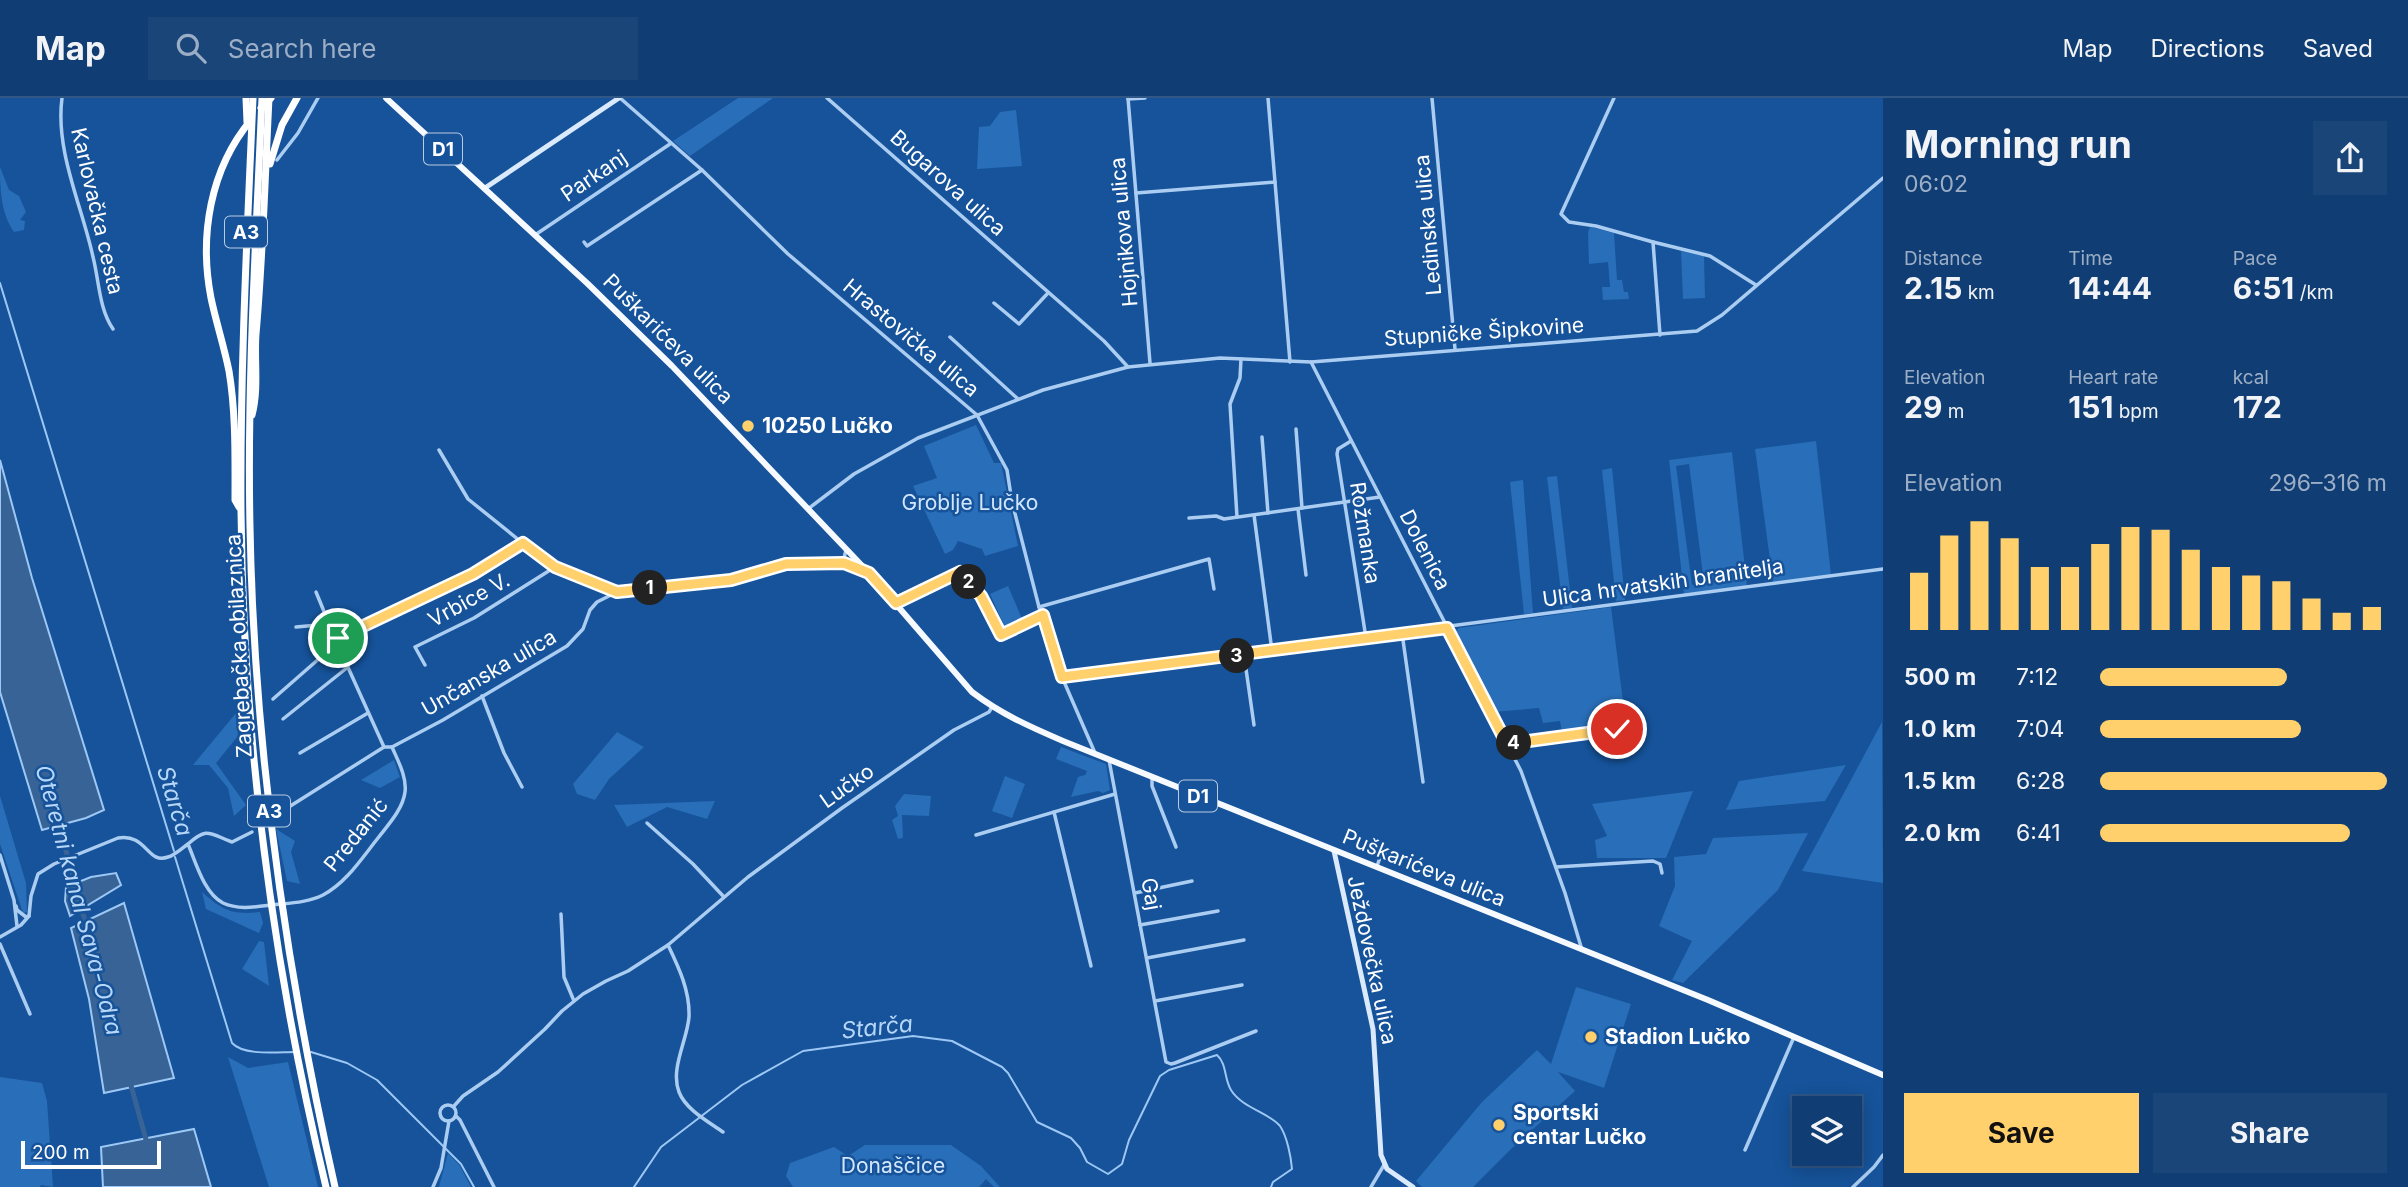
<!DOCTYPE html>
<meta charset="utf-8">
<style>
:root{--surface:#103e74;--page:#194579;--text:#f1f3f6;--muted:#9caec5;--line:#305786;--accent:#ffd06c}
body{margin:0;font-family:Inter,sans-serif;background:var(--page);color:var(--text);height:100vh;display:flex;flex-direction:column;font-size:26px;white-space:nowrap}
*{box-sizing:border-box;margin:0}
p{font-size:23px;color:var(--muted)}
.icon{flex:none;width:38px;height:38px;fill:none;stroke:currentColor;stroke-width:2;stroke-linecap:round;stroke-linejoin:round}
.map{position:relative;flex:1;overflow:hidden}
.panel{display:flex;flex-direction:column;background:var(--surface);width:525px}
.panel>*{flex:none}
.fabs{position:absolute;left:1792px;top:998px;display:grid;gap:14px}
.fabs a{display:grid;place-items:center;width:70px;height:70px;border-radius:0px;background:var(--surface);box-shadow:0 4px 18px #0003,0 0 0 2px var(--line);font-size:35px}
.scale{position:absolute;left:21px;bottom:18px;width:140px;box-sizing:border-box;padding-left:7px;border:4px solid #fff;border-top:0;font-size:19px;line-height:24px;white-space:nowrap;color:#fff;-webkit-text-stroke:5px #16539a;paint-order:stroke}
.pin{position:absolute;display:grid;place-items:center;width:60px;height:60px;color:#fff;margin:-30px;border:4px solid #fff;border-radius:50%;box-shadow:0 2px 7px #0007}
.km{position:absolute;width:35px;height:35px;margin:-18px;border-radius:50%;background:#222;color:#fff;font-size:19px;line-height:35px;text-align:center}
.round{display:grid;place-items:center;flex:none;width:74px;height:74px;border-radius:0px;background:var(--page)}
.head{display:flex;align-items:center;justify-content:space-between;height:119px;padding:0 21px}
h1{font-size:38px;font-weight:700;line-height:52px}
.figures{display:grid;grid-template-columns:repeat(3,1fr);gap:10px;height:119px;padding:7px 21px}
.figures div{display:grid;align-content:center}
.figures b{font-size:30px;font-weight:700}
.figures small{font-size:19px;font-weight:400}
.figures p{font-size:19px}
.chart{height:196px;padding:14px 21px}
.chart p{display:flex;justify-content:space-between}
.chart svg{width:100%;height:126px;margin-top:7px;stroke:var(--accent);stroke-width:6}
.primary-button{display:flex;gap:14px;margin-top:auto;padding:14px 21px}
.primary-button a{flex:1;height:80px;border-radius:0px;background:var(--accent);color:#111;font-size:28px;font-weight:700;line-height:80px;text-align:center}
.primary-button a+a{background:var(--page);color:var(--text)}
ul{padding:0 21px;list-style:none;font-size:23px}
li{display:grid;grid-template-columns:112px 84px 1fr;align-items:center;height:52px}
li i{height:18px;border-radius:9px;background:var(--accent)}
header{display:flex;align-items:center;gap:42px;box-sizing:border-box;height:98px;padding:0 35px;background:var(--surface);border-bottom:2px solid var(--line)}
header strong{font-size:33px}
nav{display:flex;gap:38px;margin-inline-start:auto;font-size:24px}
.search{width:490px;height:63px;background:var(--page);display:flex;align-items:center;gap:18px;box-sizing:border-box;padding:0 24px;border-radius:0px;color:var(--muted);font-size:26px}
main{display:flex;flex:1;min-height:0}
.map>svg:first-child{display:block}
.green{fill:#296eb8;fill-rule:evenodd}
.water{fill:#376396;stroke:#9dc8f5;stroke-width:2}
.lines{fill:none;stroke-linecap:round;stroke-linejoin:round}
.stream{stroke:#9dc8f5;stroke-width:2}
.canal{stroke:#376396;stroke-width:5}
.street{stroke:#abcdf2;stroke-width:3.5}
.secondary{stroke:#daeafc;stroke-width:5}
.primary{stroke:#f6faff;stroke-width:6}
.highway{stroke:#fff;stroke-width:7}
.route-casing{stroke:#fff;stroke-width:14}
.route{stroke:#ffd06c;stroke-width:9}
.poi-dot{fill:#ffd06c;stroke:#16539a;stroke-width:2.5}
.labels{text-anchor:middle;stroke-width:5;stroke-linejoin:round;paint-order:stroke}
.shield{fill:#16539a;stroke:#b9cbe1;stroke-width:2}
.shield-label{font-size:19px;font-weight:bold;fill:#fff}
.street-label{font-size:21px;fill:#fff;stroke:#16539a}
.poi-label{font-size:21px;font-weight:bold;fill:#fff;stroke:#16539a;text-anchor:start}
.park-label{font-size:21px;fill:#d2e7fd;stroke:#16539a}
.water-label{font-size:23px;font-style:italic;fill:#b7d7f9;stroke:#16539a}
</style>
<header>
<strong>Map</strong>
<div class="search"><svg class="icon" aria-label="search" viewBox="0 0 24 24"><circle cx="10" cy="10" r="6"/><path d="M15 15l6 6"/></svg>Search here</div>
<nav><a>Map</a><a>Directions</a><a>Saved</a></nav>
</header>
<main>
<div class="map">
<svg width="1883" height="1089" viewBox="0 0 1883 1089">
<rect width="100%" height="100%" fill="#16539a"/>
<g class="green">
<polygon points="738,0 773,0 690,58 673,43"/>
<polygon points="1016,12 1022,68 977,71 979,29 990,28 1000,14"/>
<path d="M0,69L9,92L19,98L26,114L20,122L25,123L24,132L14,134C1,115 0,92 0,69Z"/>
<polygon points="1590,129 1614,135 1617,182 1622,182 1624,194 1628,194 1629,201 1603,202 1602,189 1610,189 1608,164 1589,166 1588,134"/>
<polygon points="1681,153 1704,158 1705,200 1683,201"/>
<polygon points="976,327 994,365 1001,365 1018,448 985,458 982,451 958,443 953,452 945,456 913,388 937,380 924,348"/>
<polygon points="1816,343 1831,477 1773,484 1755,351"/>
<path d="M1732,354L1747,488L1684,496L1669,362ZM1689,366L1704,485L1692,487L1676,368Z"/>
<polygon points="1612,370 1625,502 1616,503 1602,372"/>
<polygon points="1557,378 1572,510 1563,511 1547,379"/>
<polygon points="1523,382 1533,515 1524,516 1510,384"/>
<polygon points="1008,488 1023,523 1005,530 990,496"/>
<polygon points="1611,509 1626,627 1562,634 1560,623 1543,625 1539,610 1493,614 1453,535 1459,530"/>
<polygon points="236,615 238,638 216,665 246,707 234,718 228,690 209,667 193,667"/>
<polygon points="1882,624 1883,785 1802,773"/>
<polygon points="617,634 644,649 609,681 595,702 577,696 573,686"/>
<polygon points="1061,649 1106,666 1110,692 1103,695 1098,693 1071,699 1078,679 1085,677 1087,673 1056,661"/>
<polygon points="394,662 400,679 380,690 361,682"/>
<polygon points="1846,667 1825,703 1726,712 1739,683"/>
<polygon points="1005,678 1025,686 1012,720 992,713"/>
<polygon points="1693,693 1666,760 1597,760 1595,742 1607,738 1592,706"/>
<polygon points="904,696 931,698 929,718 902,717 903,740 898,741 892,722 898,718 895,708"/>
<polygon points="0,698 26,785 27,814 23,815 0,746"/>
<polygon points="715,703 707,721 667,709 627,729 614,707"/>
<polygon points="276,731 295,743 291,754 300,786 287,783"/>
<polygon points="1808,735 1778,792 1683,885 1672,882 1692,843 1659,828 1675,788 1674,759 1706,756 1713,740"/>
<path d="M202,794C223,813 233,817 260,814L263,825L259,835L206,811Z"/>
<polygon points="259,843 264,844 269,888 242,871"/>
<polygon points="1576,889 1631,906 1604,990 1558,974 1575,993 1511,1051 1473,1089 1422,1089 1416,1083 1482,1004 1537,952 1551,966"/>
<polygon points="228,959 248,970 288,964 318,1089 269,1089"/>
<polygon points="0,979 42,985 47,1003 53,1089 41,1087 40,1089 0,1089"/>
<polygon points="865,1047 951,1047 981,1068 1000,1089 994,1089 986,1081 979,1089 793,1089 786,1078 790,1065 834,1049 848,1058"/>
<polygon points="448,1055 460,1068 471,1089 439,1089"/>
</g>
<g class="water">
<polygon points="0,362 32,480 104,712 86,720 42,732 0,594"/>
<polygon points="116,775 121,787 70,818 65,803 66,789 91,779"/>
<polygon points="124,805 174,980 104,995 89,901 71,830"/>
<polygon points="194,1031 211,1089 103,1089 101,1049"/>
</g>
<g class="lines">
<g class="stream">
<polyline points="0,185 174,753"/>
<path d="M175,759L232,945C244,958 277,954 295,954"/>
<polyline points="311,954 347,965 377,982 461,1066 474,1089"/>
<path d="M634,1089L661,1049L742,987L803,953L913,938L952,943L1002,969L1008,975L1037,1024L1071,1040L1080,1050L1087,1064L1108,1076L1122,1066L1129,1042L1160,978L1169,972L1217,957C1227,966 1224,981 1231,992C1242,1010 1270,1015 1280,1028C1287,1038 1291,1059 1292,1071L1273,1084L1271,1089"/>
</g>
<g class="canal">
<polyline points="57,721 77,792"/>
<polyline points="80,805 87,830"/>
<polyline points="130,984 147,1045"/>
</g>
<g class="street">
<path d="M62,0C55,53 82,108 93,159C99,182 99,211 113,231"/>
<polyline points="620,0 702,72 788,156 977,317 1007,372 1012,404 1039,509 1062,579 1095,655"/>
<polyline points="827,0 1104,243 1128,269"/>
<polyline points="1128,0 1150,265"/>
<polyline points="1268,0 1290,264"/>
<polyline points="1432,0 1455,251"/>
<polyline points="1614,0 1561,116 1569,124 1596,128 1653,144"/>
<polyline points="1128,1 1145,0"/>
<polyline points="277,62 298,35 318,0"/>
<polyline points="1136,95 1275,84"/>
<polyline points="535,137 670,46"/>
<polyline points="584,144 587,148 702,72"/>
<polyline points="994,205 1019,226 1048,195"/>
<polyline points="1660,237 1653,144 1710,158 1756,187"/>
<polyline points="950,239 1018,301"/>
<polyline points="1311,264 1521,673 1565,795 1582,852"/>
<polyline points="1296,331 1302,410"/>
<polyline points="1262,339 1268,415"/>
<polyline points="1351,343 1338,351 1337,356 1366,540"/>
<polyline points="439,352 468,401 540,459 555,469 617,494"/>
<polyline points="808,411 854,376 918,340 1043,292 1128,269 1220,260 1311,264 1697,233 1722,217 1883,80"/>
<polyline points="1298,411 1306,477"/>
<polyline points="1254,417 1272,553"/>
<polyline points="1237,419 1230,306 1240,280 1241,261"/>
<polyline points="1189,420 1216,418 1224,421 1380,399"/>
<polyline points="838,464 844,460 846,452"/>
<polyline points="316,494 337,545 384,649 392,649"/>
<polyline points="896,505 960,474 981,498 1001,537 1043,517"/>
<polyline points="1039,509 1209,461 1214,491"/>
<polyline points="296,529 329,526"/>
<polyline points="1402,535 1423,684"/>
<polyline points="1244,557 1254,627"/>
<polyline points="425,567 415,549 474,520 555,469"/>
<polyline points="1062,579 1883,471"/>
<polyline points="482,598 504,655 522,689"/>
<polyline points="273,601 337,545 338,540 473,476 523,445"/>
<polyline points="283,621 348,569"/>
<polyline points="1507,646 1617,631"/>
<polyline points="392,649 443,622 567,548 583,531 590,512 597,504 617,494 731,482 786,466 844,465 863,472"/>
<polyline points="300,655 368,615"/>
<polyline points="1109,662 1166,964 1171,966 1175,965 1256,933"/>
<polyline points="1152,679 1152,688 1176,749"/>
<polyline points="284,712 384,649"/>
<polyline points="1054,714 1091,868"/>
<polyline points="647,725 693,766 724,799"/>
<polyline points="976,737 1115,696"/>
<path d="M188,746C208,728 210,736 232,744L252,734"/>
<polyline points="0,757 14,802 17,828"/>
<polyline points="1377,768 1381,757 1385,756"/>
<polyline points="1556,769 1653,763 1660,766 1662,775"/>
<polyline points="1135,795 1192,783"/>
<polyline points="16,808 17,812 26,819 29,818"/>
<polyline points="561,816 564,879 574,903"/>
<polyline points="1140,827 1218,813"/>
<path d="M0,839L21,827L29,818L31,798L38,776L54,766L118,740C147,735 147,767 168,759C175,757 182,750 188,746C196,765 204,795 223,805C238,812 255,809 271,807C288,805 307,805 323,797C346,785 362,760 378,740C388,727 403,711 405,694C407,679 398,663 392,649"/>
<polyline points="0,846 30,916"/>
<path d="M668,847C679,870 690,893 689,919C687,943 670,971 679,994C686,1012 709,1024 723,1034"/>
<polyline points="1147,860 1244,842"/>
<polyline points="1155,903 1242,887"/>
<circle cx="448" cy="1015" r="8"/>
<polyline points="454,1008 463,998 498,974 545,931 562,913 583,896 606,883 628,873 668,847 748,779 842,710 954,632 989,614 992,609"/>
<polyline points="456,1018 460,1022 494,1089"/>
<polyline points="1745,1052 1794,939"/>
<polyline points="433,1089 441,1070 449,1023"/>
<polyline points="1371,1089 1384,1067"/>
<polyline points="1853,1089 1874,1069 1883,1057"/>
</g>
<g class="secondary">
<polyline points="485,90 619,0"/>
<polyline points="1334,753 1373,931 1381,1057 1387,1071 1413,1089"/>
</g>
<path class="primary" d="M386,0L588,186L672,268L869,475L972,594C1001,616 1030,629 1063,643L1708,902L1883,977"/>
<g class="highway">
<polyline points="246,0 247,24"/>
<path d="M253,0C247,138 240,275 241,413C243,640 273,869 326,1089"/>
<path d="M262,0C256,143 247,286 250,429C254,652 286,872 335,1089"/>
<polyline points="261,10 271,0"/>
<polyline points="270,66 282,27 297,0"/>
<path d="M252,317C259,291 254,263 256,236C263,158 265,79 269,0"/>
<path d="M239,409L235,402C235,359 236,315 229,273C224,248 216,224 211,200C199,138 210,71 251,22"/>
</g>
</g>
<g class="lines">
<defs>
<polyline id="route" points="338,540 473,476 523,445 555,469 617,494 731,482 786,466 844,465 869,475 896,505 960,474 981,498 1001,537 1043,517 1062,579 1447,530 1507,646 1617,631"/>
</defs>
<use href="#route" class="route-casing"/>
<use href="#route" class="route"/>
</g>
<g class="poi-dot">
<circle cx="748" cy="328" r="7"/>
<circle cx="1591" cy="939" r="7"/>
<circle cx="1499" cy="1027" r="7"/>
</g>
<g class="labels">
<g class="shield">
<rect x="424" y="35.5" width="38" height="31" rx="5"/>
<rect x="225" y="118.5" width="42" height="31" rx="5"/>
<rect x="1179" y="682.5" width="38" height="31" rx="5"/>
<rect x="248" y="697.5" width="42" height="31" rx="5"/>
</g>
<g class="shield-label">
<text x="443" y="58">D1</text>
<text x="246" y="141">A3</text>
<text x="1198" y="705">D1</text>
<text x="269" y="720">A3</text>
</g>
<g class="street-label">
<text transform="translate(594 78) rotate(-34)" y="7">Parkanj</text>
<text transform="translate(948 85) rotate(42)" y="7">Bugarova ulica</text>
<text transform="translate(97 113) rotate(77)" y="7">Karlovačka cesta</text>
<text transform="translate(1428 127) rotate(-95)" y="7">Ledinska ulica</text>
<text transform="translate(1124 134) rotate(-95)" y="7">Hojnikova ulica</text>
<text transform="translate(1484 234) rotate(-4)" y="7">Stupničke Šipkovine</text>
<text transform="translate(911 240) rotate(40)" y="7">Hrastovička ulica</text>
<text transform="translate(668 241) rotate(45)" y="7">Puškarićeva ulica</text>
<text transform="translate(1365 435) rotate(81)" y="7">Rožmanka</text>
<text transform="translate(1425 452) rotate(63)" y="7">Dolenica</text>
<text transform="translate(1663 485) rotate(-8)" y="7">Ulica hrvatskih branitelja</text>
<text transform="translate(469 502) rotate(-29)" y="7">Vrbice V.</text>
<text transform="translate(239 548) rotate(-93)" y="7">Zagrebačka obilaznica</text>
<text transform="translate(489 575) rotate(-30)" y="7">Unčanska ulica</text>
<text transform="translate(847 688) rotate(-35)" y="7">Lučko</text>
<text transform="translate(356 737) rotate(-51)" y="7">Predanić</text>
<text transform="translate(1424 770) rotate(22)" y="7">Puškarićeva ulica</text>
<text transform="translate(1151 796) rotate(80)" y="7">Gaj</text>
<text transform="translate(1372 862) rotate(78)" y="7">Ježdovečka ulica</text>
</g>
<g class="poi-label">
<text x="762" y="335">10250 Lučko</text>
<text x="1605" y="946">Stadion Lučko</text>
<text x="1513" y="1022">Sportski<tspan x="1513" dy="24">centar Lučko</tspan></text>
</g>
<g class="park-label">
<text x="970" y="412">Groblje Lučko</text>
<text x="893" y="1075">Donaščice</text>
</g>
<g class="water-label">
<text transform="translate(175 703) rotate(73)" y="8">Starča</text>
<text transform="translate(79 802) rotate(75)" y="8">Oteretni kanal Sava-Odra</text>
<text transform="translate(877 929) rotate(-6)" y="8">Starča</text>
</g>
</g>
</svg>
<div class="fabs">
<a><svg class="icon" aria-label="layers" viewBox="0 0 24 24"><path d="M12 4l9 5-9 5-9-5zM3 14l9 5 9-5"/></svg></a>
</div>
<div class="scale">200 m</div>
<div class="pin" style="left:338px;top:540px;background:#1e9e55"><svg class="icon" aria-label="arrive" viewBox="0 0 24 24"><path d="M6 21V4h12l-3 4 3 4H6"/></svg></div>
<div class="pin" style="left:1617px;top:631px;background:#d93025"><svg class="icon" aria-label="check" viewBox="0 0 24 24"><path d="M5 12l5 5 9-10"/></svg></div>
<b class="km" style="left:650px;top:490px">1</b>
<b class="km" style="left:969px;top:484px">2</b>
<b class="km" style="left:1237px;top:558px">3</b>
<b class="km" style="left:1514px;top:645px">4</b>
</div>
<section class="panel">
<div class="head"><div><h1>Morning run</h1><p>06:02</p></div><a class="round"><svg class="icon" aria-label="share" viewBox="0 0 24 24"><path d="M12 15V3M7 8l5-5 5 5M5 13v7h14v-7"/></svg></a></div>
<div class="figures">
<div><p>Distance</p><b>2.15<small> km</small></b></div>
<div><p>Time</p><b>14:44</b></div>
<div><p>Pace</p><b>6:51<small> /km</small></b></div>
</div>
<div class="figures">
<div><p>Elevation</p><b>29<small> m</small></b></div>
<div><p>Heart rate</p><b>151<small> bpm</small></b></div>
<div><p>kcal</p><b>172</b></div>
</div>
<div class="chart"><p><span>Elevation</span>296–316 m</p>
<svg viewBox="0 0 160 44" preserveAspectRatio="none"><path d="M5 44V24M15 44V11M25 44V6M35 44V12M45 44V22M55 44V22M65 44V14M75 44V8M85 44V9M95 44V16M105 44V22M115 44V25M125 44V27M135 44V33M145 44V38M155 44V36"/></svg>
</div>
<ul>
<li><b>500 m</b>7:12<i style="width:65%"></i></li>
<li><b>1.0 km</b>7:04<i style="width:70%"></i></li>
<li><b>1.5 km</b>6:28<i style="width:100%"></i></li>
<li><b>2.0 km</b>6:41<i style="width:87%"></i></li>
</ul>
<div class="primary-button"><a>Save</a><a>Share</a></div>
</section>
</main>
